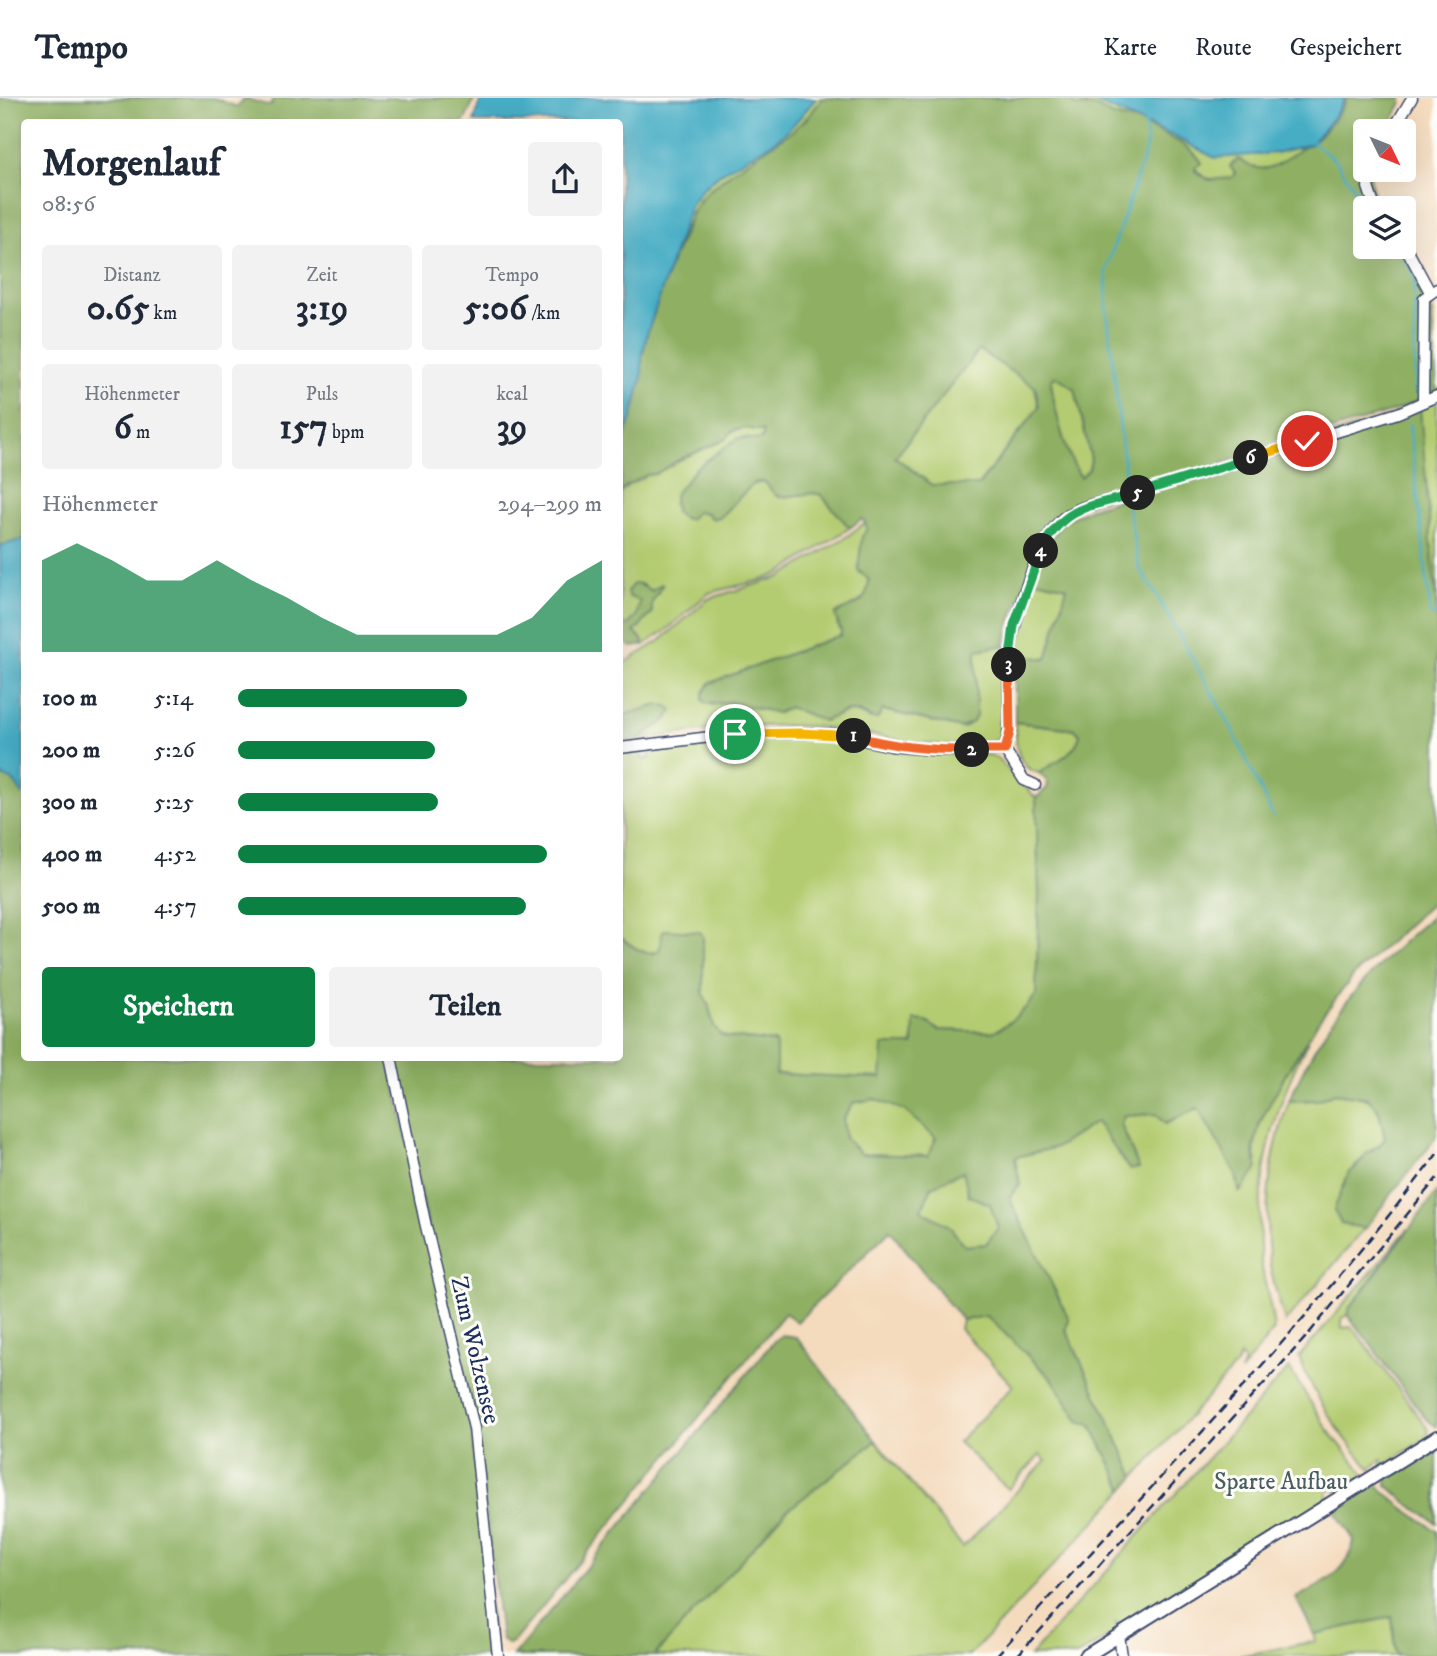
<!DOCTYPE html>
<html lang="de">
<meta charset="utf-8">
<style>
:root{--surface:#fff;--page:#f2f2f3;--text:#1f2937;--muted:#747a83;--line:#e0e1e3;--accent:#0b8043}
body{margin:0;font-family:"IM FELL DW Pica",serif;background:var(--page);color:var(--text);height:100vh;display:flex;flex-direction:column;font-size:26px;white-space:nowrap}
*{box-sizing:border-box;margin:0}
p{font-size:23px;color:var(--muted)}
.icon{flex:none;width:38px;height:38px;fill:none;stroke:currentColor;stroke-width:2;stroke-linecap:round;stroke-linejoin:round}
.map{position:relative;flex:1;overflow:hidden}
.details{position:absolute;left:21px;top:21px;width:602px;height:942px;display:flex;flex-direction:column;background:var(--surface);border-radius:7px;box-shadow:0 7px 28px #0002}
.details>*{flex:none}
.needle{width:46px;rotate:133deg}
.fabs{position:absolute;left:1353px;top:21px;display:grid;gap:14px}
.fabs a{display:grid;place-items:center;width:63px;height:63px;border-radius:7px;background:var(--surface);box-shadow:0 7px 28px #0002;font-size:35px}
.pin{position:absolute;display:grid;place-items:center;width:60px;height:60px;color:#fff;margin:-30px;border:4px solid #fff;border-radius:50%;box-shadow:0 2px 7px #0007}
.km{position:absolute;width:35px;height:35px;margin:-18px;border-radius:50%;background:#222;color:#fff;font-size:19px;line-height:35px;text-align:center}
.round{display:grid;place-items:center;flex:none;width:74px;height:74px;border-radius:7px;background:var(--page)}
.overview{display:flex;align-items:center;justify-content:space-between;height:119px;padding:0 21px}
h1{font-size:38px;font-weight:700;line-height:52px}
.metrics{display:grid;grid-template-columns:repeat(3,1fr);gap:10px;height:119px;padding:7px 21px}
.metrics div{display:grid;align-content:center;border-radius:7px;background:var(--page);text-align:center}
.metrics b{font-size:35px;font-weight:700}
.metrics small{font-size:19px;font-weight:400}
.metrics p{font-size:19px}
.chart{height:196px;padding:14px 21px}
.chart p{display:flex;justify-content:space-between}
.chart svg{width:100%;height:126px;margin-top:7px;fill:var(--accent);opacity:.7}
.button{display:flex;gap:14px;margin-top:auto;padding:14px 21px}
.button a{flex:1;height:80px;border-radius:7px;background:var(--accent);color:#fff;font-size:28px;font-weight:700;line-height:80px;text-align:center}
.button a+a{background:var(--page);color:var(--text)}
ul{padding:0 21px;list-style:none;font-size:23px}
li{display:grid;grid-template-columns:112px 84px 1fr;align-items:center;height:52px}
li i{height:18px;border-radius:9px;background:var(--accent)}
header{display:flex;align-items:center;gap:42px;box-sizing:border-box;height:98px;padding:0 35px;background:var(--surface);border-bottom:2px solid var(--line)}
header strong{font-size:33px}
nav{display:flex;gap:38px;margin-inline-start:auto;font-size:24px}
.map>svg:first-child{display:block}
.green{fill:#b4cc71;stroke:#687e68;stroke-width:2}
.forest{fill:#8fb063;stroke:#557060;stroke-width:2;fill-rule:evenodd}
.water{fill:#46adc5;stroke:#306e92;stroke-width:2}
.lines{fill:none;stroke-linecap:round;stroke-linejoin:round}
.stream{stroke:#46adc5;stroke-width:2.5}
.minor-casing{stroke:#3c496c;stroke-width:13}
.major-casing{stroke:#3c496c;stroke-width:16}
.minor{stroke:#fff;stroke-width:10}
.major{stroke:#fff;stroke-width:12}
.rail{stroke:#1b2f5e;stroke-width:2.5;stroke-dasharray:10 5;stroke-linecap:butt}
.split-1-casing{stroke:#fff;stroke-width:14}
.split-2-casing{stroke:#fff;stroke-width:14}
.split-3-casing{stroke:#fff;stroke-width:14}
.split-4-casing{stroke:#fff;stroke-width:14}
.split-5-casing{stroke:#fff;stroke-width:14}
.split-6-casing{stroke:#fff;stroke-width:14}
.split-7-casing{stroke:#fff;stroke-width:14}
.split-1{stroke:#f5b400;stroke-width:9}
.split-2{stroke:#f0652b;stroke-width:9}
.split-3{stroke:#f0652b;stroke-width:9}
.split-4{stroke:#22a559;stroke-width:9}
.split-5{stroke:#22a559;stroke-width:9}
.split-6{stroke:#22a559;stroke-width:9}
.split-7{stroke:#f5b400;stroke-width:9}
.labels{text-anchor:middle;stroke-width:6;stroke-linejoin:round;paint-order:stroke}
.street-label{font-size:24px;fill:#1b2f5e;stroke:#fdfcf7}
.park-label{font-size:24px;fill:#495e64;stroke:#fdfcf7}
</style>
<header>
<strong>Tempo</strong>
<nav><a>Karte</a><a>Route</a><a>Gespeichert</a></nav>
</header>
<div class="map">
<svg width="1437" height="1558" viewBox="0 0 1437 1558">
<rect width="100%" height="100%" fill="#fdfcf7"/>
<filter id="ink" filterUnits="userSpaceOnUse"><feTurbulence type="fractalNoise" baseFrequency=".0143" numOctaves="2"/><feDisplacementMap in="SourceGraphic" scale="14" xChannelSelector="R" yChannelSelector="G"/><feConvolveMatrix kernelMatrix="1 2 1 2 8 2 1 2 1" color-interpolation-filters="sRGB"/></filter>
<filter id="wash" filterUnits="userSpaceOnUse"><feTurbulence type="fractalNoise" baseFrequency=".00686" numOctaves="4" result="noise"/><feDisplacementMap in="SourceGraphic" scale="28" xChannelSelector="R" yChannelSelector="G"/><feGaussianBlur stdDeviation="1.57" result="paint"/><feColorMatrix in="noise" values="0 0 0 0 0 0 0 0 0 0 0 0 0 0 0 0 0 1.4 0 .05"/><feComposite in="paint" operator="in"/></filter>
<g filter="url(#wash)">
<rect width="100%" height="100%" fill="#f4dbbe"/>
<g class="green">
<path d="M811,0H823C809,19 792,36 772,49C750,64 725,76 706,95C687,114 682,145 670,168L690,108L702,91L729,69L774,43Z"/>
<path d="M1064,0H1093L1307,46C1292,59 1259,85 1241,62L1230,68L1235,75L1231,80C1198,86 1197,74 1185,48L1146,28L1145,25L1112,18L1097,9L1076,8Z"/>
<polygon points="979,252 1035,289 1039,309 978,387 932,387 895,359"/>
<path d="M1056,278L1075,290L1091,361L1089,371L1081,379C1065,357 1054,310 1051,283Z"/>
<polygon points="1437,302 1437,514 1420,315 1420,310"/>
<path d="M745,330L763,333V339L759,342L744,340L734,343L673,406C676,414 679,419 688,421L697,414L707,415L709,419H721L750,387L765,384L775,396L782,399L814,395L822,397L851,429L780,475L765,481L709,495L665,533L644,547L641,540L634,534L652,515V504L662,488L652,493L641,486L630,499L641,503L637,518L628,527L620,528V395C629,385 641,377 655,376L732,333Z"/>
<path d="M866,424L867,431L860,475L868,479C873,502 855,507 837,515V526L841,533V537L710,585L712,607L729,604L778,615L789,609L824,623C845,615 850,609 870,621L883,612L961,630L966,629L976,618V552L1005,547L1004,568L1006,626C1004,639 992,646 980,647C920,652 864,631 805,628C751,625 694,634 640,641L644,636L669,620L659,607L620,618V568L661,542L708,501L780,479L846,439Z"/>
<polygon points="1033,481 1068,489 1047,561 1015,557 1019,530"/>
<path d="M1015,624L1075,631L1080,637C1076,656 1053,665 1039,675C1015,670 1016,644 1015,624Z"/>
<path d="M800,638L849,642L905,655L990,657L997,660L1036,700L1039,796L1036,897C1026,911 1009,928 992,934L939,932L925,923L913,947L881,980L775,976L776,949L774,944L727,939L721,937L714,928L708,906L703,896V838L661,835L660,852C646,860 632,848 620,839V654L639,652L642,655V661H649L652,650L736,640Z"/>
<path d="M1308,943C1272,1012 1254,1084 1261,1163C1264,1186 1272,1209 1274,1232L1240,1274L1244,1264L1240,1258L1236,1267L1135,1379L1066,1232L1069,1221L1012,1106L1010,1098L1020,1086L1014,1061L1016,1059L1057,1049L1096,1024L1129,1045L1121,1027L1124,1018L1156,1016L1165,1026L1198,1009L1236,1076L1239,1093L1257,1062C1243,1036 1292,966 1308,943Z"/>
<path d="M1335,995C1377,1001 1376,999 1385,1041C1379,1049 1372,1050 1366,1057C1359,1063 1357,1069 1349,1074L1341,1126L1365,1130L1285,1224C1280,1205 1273,1186 1270,1167C1263,1112 1270,1055 1289,1003L1317,1002Z"/>
<polygon points="874,1001 905,1012 936,1039 928,1058 861,1056 845,1040 843,1021 853,1005"/>
<polygon points="963,1072 990,1106 999,1130 986,1146 965,1148 949,1128 921,1112 932,1088"/>
<path d="M1408,1131L1349,1211L1347,1217L1342,1220V1230L1351,1229L1359,1238L1429,1332L1427,1340L1382,1368V1361L1371,1371C1340,1337 1315,1302 1299,1259Z"/>
<polygon points="987,1218 1053,1282 1080,1324 1091,1326 1124,1392 969,1558 654,1558 785,1414 876,1343 963,1449 1046,1363 1040,1357 1008,1391 958,1344 1013,1288 960,1231 962,1222"/>
<polygon points="1289,1270 1328,1332 1365,1377 1338,1394 1334,1390 1327,1393 1327,1403 1122,1530 1116,1525 1116,1534 1077,1558 1030,1558"/>
<polygon points="1392,1519 1396,1558 1239,1558 1316,1543 1314,1536"/>
</g>
<g class="forest">
<polygon points="0,0 214,0 237,9 245,0 269,8 272,7 273,0 475,0 464,24 24,24 24,441 0,448"/>
<path d="M823,0H1064L1076,8L1097,9L1112,18L1145,25L1146,28C1165,38 1191,46 1202,65L1195,69V73L1209,82L1231,80L1235,75L1230,68L1238,61C1268,82 1279,64 1305,48C1323,37 1337,20 1347,0H1402V5L1387,33H1365V72H1370L1374,110H1365V149H1404L1431,196L1437,294L1397,312L1069,412L1035,458L1009,528L1005,547L976,552V618L973,624L961,630L883,612L877,621C868,621 863,614 854,613C845,611 832,620 824,623L789,609L778,615L729,604L707,606L703,602V596L710,585L841,537V533L835,517C854,503 866,511 869,482L858,472L862,438L867,431L865,424L862,421L851,429L848,428L821,397L814,395L782,399L775,397L765,384H755L721,418L712,421L707,415L697,414L689,421L683,420L675,414L674,397L696,370L738,340L759,342L763,339V333L745,330L732,333L726,341L681,361L655,376L647,377L626,388L620,395L621,351L632,320L642,280V259L647,236L670,168L694,111L705,96L733,73L791,34L808,19ZM979,252L1035,289L1039,309L979,387H932L895,359ZM1056,278L1075,291L1091,361L1089,371L1081,379C1065,358 1054,310 1051,283Z"/>
<path d="M1420,310L1437,515V800L1355,876L1320,921L1288,972L1260,1024L1253,1054L1258,1070L1240,1094L1236,1076L1198,1010L1165,1026L1156,1016L1124,1018L1121,1027L1139,1070L1130,1072L1096,1024L1057,1049L1016,1059L1015,1061L1020,1086L1010,1098L1012,1106L1069,1221L1066,1232L1135,1379L1124,1392L1091,1326L1080,1324L1053,1282L987,1218L962,1222L890,1132L797,1224L785,1215L514,1543L507,1546L501,1540L475,1327L426,1118L394,959H620V839C627,845 655,866 660,849C662,843 661,838 663,832L700,834L703,838V896L708,906L714,928L721,937L727,939L774,944L776,948V976L881,980L883,947H913L914,922L925,923L939,932L992,934C1008,928 1026,911 1036,897L1039,796L1036,700L1048,689L1047,683L1039,675C1053,665 1076,656 1080,637L1075,631L1015,624V557L1047,561L1067,489L1033,481L1040,462L1062,424L1091,410ZM874,1001L904,1012L936,1040L928,1058L861,1056L845,1040L843,1021L853,1005ZM963,1073L969,1098L990,1106L998,1130L986,1146L965,1148L949,1128L921,1112L932,1088Z"/>
<polygon points="637,485 652,493 661,486 662,488 652,504 652,515 634,534 641,540 644,547 632,549 620,541 620,528 629,527 636,518 640,503 628,498 627,494 632,487"/>
<path d="M659,607L668,608L672,613C667,627 649,630 640,641L620,644V618Z"/>
<polygon points="0,677 12,682 24,697 24,959 389,959 471,1329 495,1558 0,1558"/>
<path d="M1437,814V1038L1365,1130L1341,1126L1334,1112L1349,1074L1356,1070L1367,1055L1379,1048L1385,1041L1379,1012L1368,1000L1335,995L1317,1002L1289,1003C1323,921 1370,871 1437,814Z"/>
<polygon points="1437,1094 1437,1329 1426,1321 1362,1235 1347,1217 1349,1211"/>
<polygon points="782,1237 796,1239 876,1343 785,1414 654,1558 513,1558 775,1242"/>
<polygon points="1437,1344 1437,1425 1406,1404 1387,1387 1387,1376"/>
<path d="M1372,1386H1376L1402,1409L1437,1433V1558H1396L1392,1519L1314,1536L1296,1500C1323,1484 1349,1476 1354,1442L1333,1410Z"/>
</g>
<g class="water">
<path d="M481,0H816C803,16 791,31 775,43C744,64 710,73 690,108L647,236L642,259V280L632,320L623,344L622,358L620,364V24H474Z"/>
<polygon points="1085,0 1345,0 1336,16 1311,46 1276,55 1215,60 1171,37"/>
<polygon points="24,441 24,697 12,682 0,677 0,448"/>
</g>
<g class="lines">
<g class="stream">
<polyline points="1312,44 1334,61 1368,110"/>
<polyline points="1398,149 1414,178 1415,294"/>
<polyline points="1409,325 1431,517 1437,517"/>
<polyline points="1127,394 1107,212 1106,172 1144,58 1147,42 1145,23"/>
<polyline points="1128,408 1139,470 1157,498 1230,627 1273,718"/>
</g>
</g>
</g>
<g filter="url(#ink)">
<g class="lines">
<defs>
<g id="minor">
<polyline points="1392,33 1412,0"/>
<polyline points="1373,72 1368,89 1375,110"/>
<polyline points="1404,146 1430,194"/>
<polyline points="1423,304 1424,200 1437,191"/>
<polyline points="620,650 735,636 801,635 836,636 891,648 933,652 1005,652 1024,682 1035,687"/>
<path d="M1005,652C1013,624 1007,596 1009,567C1011,530 1034,449 1060,423C1075,407 1105,404 1125,399L1398,315L1437,298"/>
<polyline points="391,959 425,1124 474,1330 498,1558"/>
<polyline points="1119,1537 1122,1558"/>
</g>
<polyline id="major" points="1086,1558 1437,1339"/>
</defs>
<use href="#minor" class="minor-casing"/>
<use href="#major" class="major-casing"/>
<use href="#minor" class="minor"/>
<use href="#major" class="major"/>
<g class="rail">
<path d="M996,1558C1146,1394 1302,1233 1437,1056"/>
<polyline points="1017,1558 1306,1239 1437,1080"/>
</g>
</g>
</g>
<g class="lines" filter="url(#ink)">
<defs>
<polyline id="split-1" points="735,636 801,635 854,638"/>
<path id="split-2" d="M854,638C897,649 928,652 972,652"/>
<polyline id="split-3" points="972,652 1005,652 1010,634 1009,567"/>
<polyline id="split-4" points="1009,567 1014,527 1041,453"/>
<path id="split-5" d="M1041,453C1064,405 1093,409 1138,395"/>
<polyline id="split-6" points="1138,395 1251,360"/>
<polyline id="split-7" points="1251,360 1307,343"/>
</defs>
<use href="#split-1" class="split-1-casing"/>
<use href="#split-2" class="split-2-casing"/>
<use href="#split-3" class="split-3-casing"/>
<use href="#split-4" class="split-4-casing"/>
<use href="#split-5" class="split-5-casing"/>
<use href="#split-6" class="split-6-casing"/>
<use href="#split-7" class="split-7-casing"/>
<use href="#split-1" class="split-1"/>
<use href="#split-2" class="split-2"/>
<use href="#split-3" class="split-3"/>
<use href="#split-4" class="split-4"/>
<use href="#split-5" class="split-5"/>
<use href="#split-6" class="split-6"/>
<use href="#split-7" class="split-7"/>
</g>
<g class="labels">
<g class="street-label">
<text transform="translate(476 1252) rotate(77)" y="8">Zum Wolzensee</text>
</g>
<g class="park-label">
<text x="1281" y="1391">Sparte Aufbau</text>
</g>
</g>
</svg>
<div class="fabs">
<a><svg class="needle" viewBox="-14 -14 28 28"><path d="M0-13l5 13h-10z" fill="#e53935"/><path d="M0 13l5-13h-10z" fill="#747a83"/></svg></a>
<a><svg class="icon" aria-label="layers" viewBox="0 0 24 24"><path d="M12 4l9 5-9 5-9-5zM3 14l9 5 9-5"/></svg></a>
</div>
<div class="pin" style="left:735px;top:636px;background:#1e9e55"><svg class="icon" aria-label="arrive" viewBox="0 0 24 24"><path d="M6 21V4h12l-3 4 3 4H6"/></svg></div>
<div class="pin" style="left:1307px;top:343px;background:#d93025"><svg class="icon" aria-label="check" viewBox="0 0 24 24"><path d="M5 12l5 5 9-10"/></svg></div>
<b class="km" style="left:854px;top:638px">1</b>
<b class="km" style="left:972px;top:652px">2</b>
<b class="km" style="left:1009px;top:567px">3</b>
<b class="km" style="left:1041px;top:453px">4</b>
<b class="km" style="left:1138px;top:395px">5</b>
<b class="km" style="left:1251px;top:360px">6</b>
<section class="details">
<div class="overview"><div><h1>Morgenlauf</h1><p>08:56</p></div><a class="round"><svg class="icon" aria-label="share" viewBox="0 0 24 24"><path d="M12 15V3M7 8l5-5 5 5M5 13v7h14v-7"/></svg></a></div>
<div class="metrics">
<div><p>Distanz</p><b>0.65<small> km</small></b></div>
<div><p>Zeit</p><b>3:19</b></div>
<div><p>Tempo</p><b>5:06<small> /km</small></b></div>
</div>
<div class="metrics">
<div><p>Höhenmeter</p><b>6<small> m</small></b></div>
<div><p>Puls</p><b>157<small> bpm</small></b></div>
<div><p>kcal</p><b>39</b></div>
</div>
<div class="chart"><p><span>Höhenmeter</span>294–299 m</p>
<svg viewBox="0 0 160 44" preserveAspectRatio="none"><path d="M0 44V12L10 6L20 12L30 19L40 19L50 12L60 19L70 25L80 32L90 38L100 38L110 38L120 38L130 38L140 32L150 19L160 12V44z"/></svg>
</div>
<ul>
<li><b>100 m</b>5:14<i style="width:63%"></i></li>
<li><b>200 m</b>5:26<i style="width:54%"></i></li>
<li><b>300 m</b>5:25<i style="width:55%"></i></li>
<li><b>400 m</b>4:52<i style="width:85%"></i></li>
<li><b>500 m</b>4:57<i style="width:79%"></i></li>
</ul>
<div class="button"><a>Speichern</a><a>Teilen</a></div>
</section>
</div>
